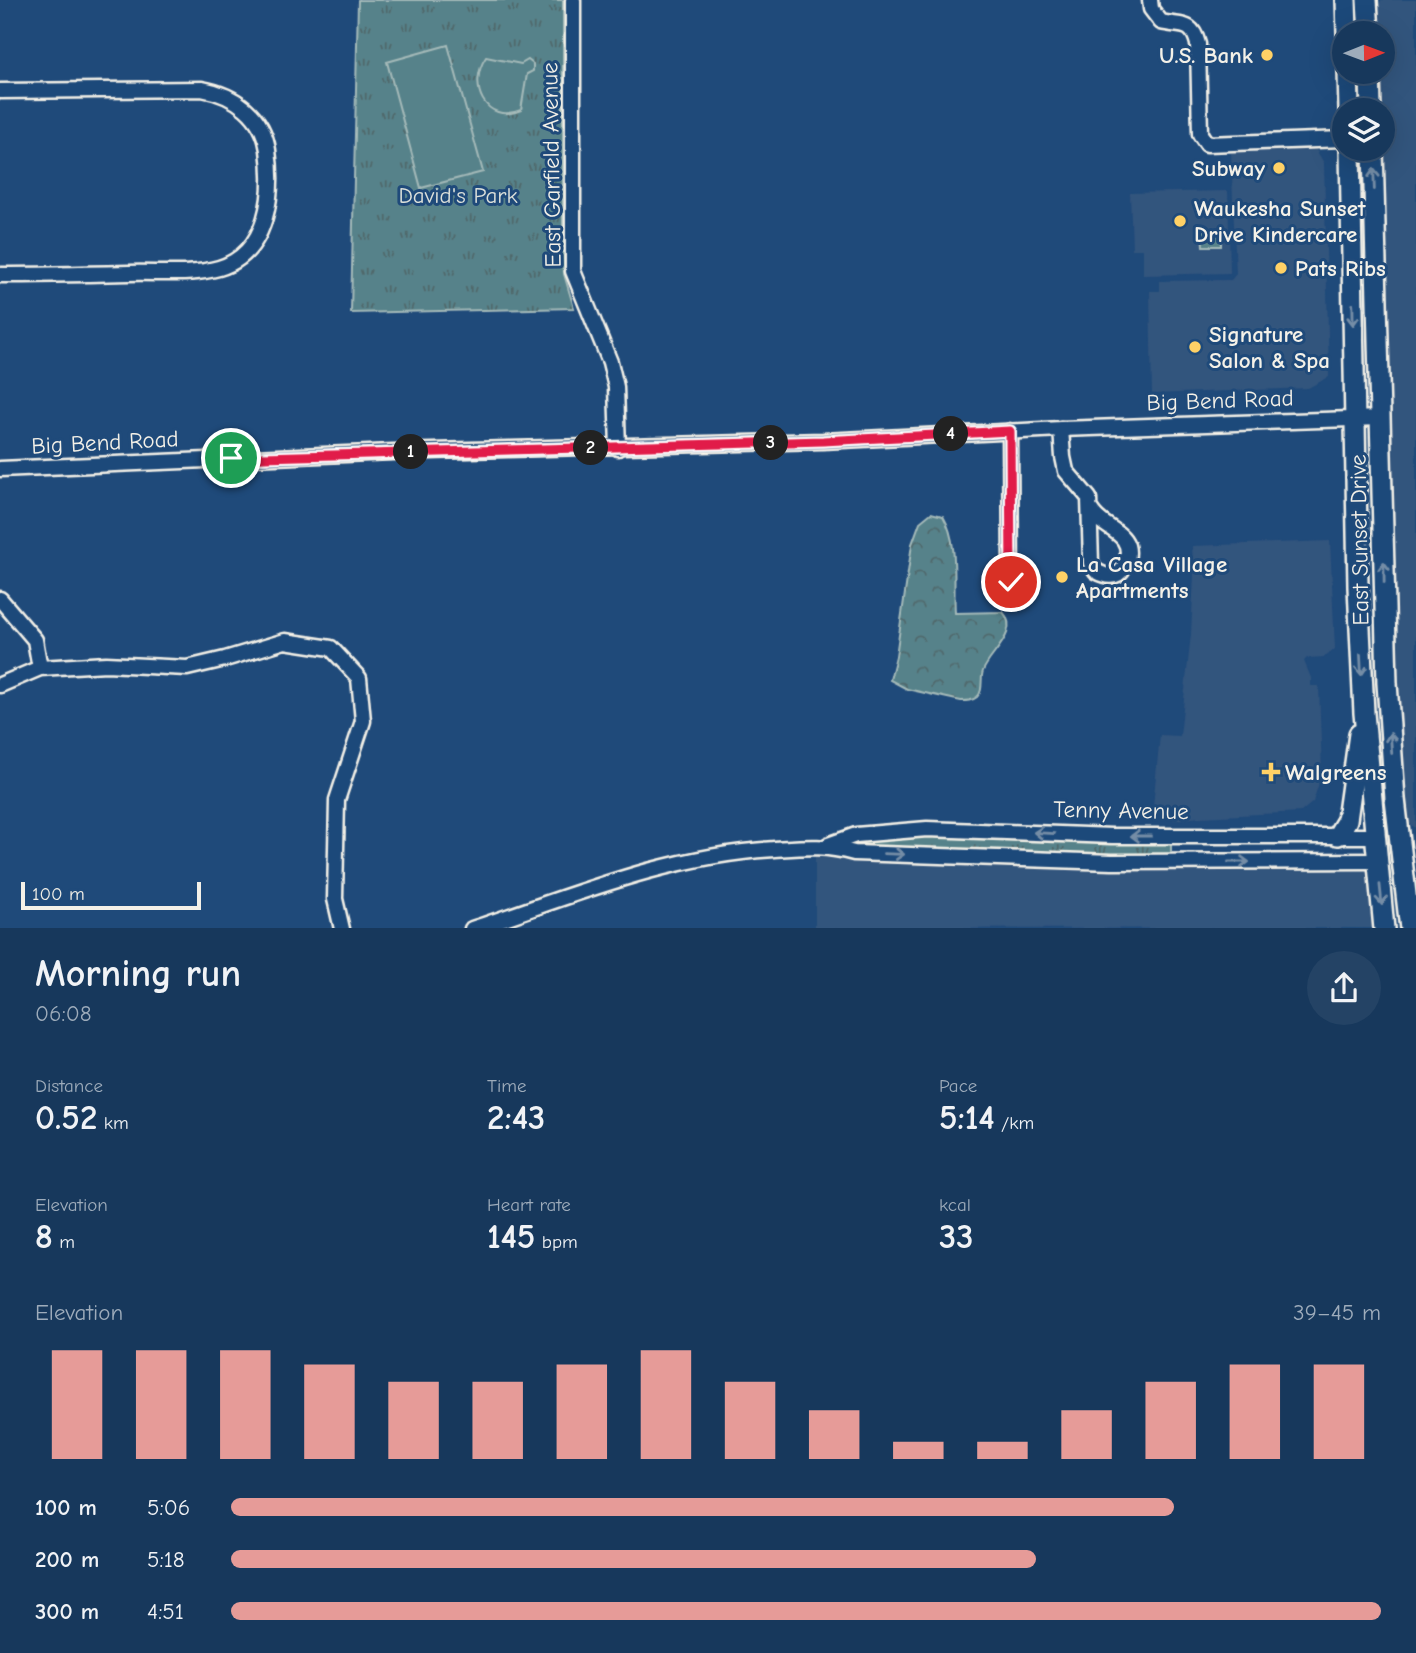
<!DOCTYPE html>
<meta charset="utf-8">
<style>
:root{--surface:#17385c;--page:#244365;--text:#f1f3f6;--muted:#9eacbb;--line:#365272;--accent:#e69b98}
body{margin:0;font-family:"Comic Neue",sans-serif;background:var(--page);color:var(--text);height:100vh;display:flex;flex-direction:column;font-size:26px;white-space:nowrap}
*{box-sizing:border-box;margin:0}
p{font-size:23px;color:var(--muted)}
.icon{flex:none;width:38px;height:38px;fill:none;stroke:currentColor;stroke-width:2;stroke-linecap:round;stroke-linejoin:round}
.map{position:relative;height:928px;overflow:hidden}
.panel{display:flex;flex-direction:column;background:var(--surface);flex:1}
.panel>*{flex:none}
.needle{width:46px;rotate:89deg}
.controls{position:absolute;left:1332px;top:21px;display:grid;gap:14px}
.controls a{display:grid;place-items:center;width:63px;height:63px;border-radius:50%;background:var(--surface);box-shadow:0 7px 28px #0002,0 0 0 2px var(--line);font-size:35px}
.scale{position:absolute;left:21px;bottom:18px;width:180px;box-sizing:border-box;padding-left:7px;border:4px solid #f4f1e8;border-top:0;font-size:19px;line-height:24px;white-space:nowrap;color:#f4f1e8;-webkit-text-stroke:5px #1f4a7a;paint-order:stroke}
.pin{position:absolute;display:grid;place-items:center;width:60px;height:60px;color:#fff;margin:-30px;border:4px solid #fff;border-radius:50%;box-shadow:0 2px 7px #0007}
.km{position:absolute;width:35px;height:35px;margin:-18px;border-radius:50%;background:#222;color:#fff;font-size:19px;line-height:35px;text-align:center}
.round{display:grid;place-items:center;flex:none;width:74px;height:74px;border-radius:37px;background:var(--page)}
.head{display:flex;align-items:center;justify-content:space-between;height:119px;padding:0 35px}
h1{font-size:38px;font-weight:700;line-height:52px}
.figures{display:grid;grid-template-columns:repeat(3,1fr);gap:10px;height:119px;padding:7px 35px}
.figures div{display:grid;align-content:center}
.figures b{font-size:35px;font-weight:700}
.figures small{font-size:19px;font-weight:400}
.figures p{font-size:19px}
.chart{height:196px;padding:14px 35px}
.chart p{display:flex;justify-content:space-between}
.chart svg{width:100%;height:126px;margin-top:7px;stroke:var(--accent);stroke-width:6}
ul{padding:0 35px;list-style:none;font-size:23px}
li{display:grid;grid-template-columns:112px 84px 1fr;align-items:center;height:52px}
li i{height:18px;border-radius:9px;background:var(--accent)}
.map>svg:first-child{display:block}
.built{fill:#33547d}
.grass{fill:url(#grass-tufts);stroke:#a5bab9;stroke-width:2}
.forest{fill:url(#forest-crowns);stroke:#a5bab9;stroke-width:2}
.garden{fill:#56828a;stroke:#a5bab9;stroke-width:2}
.lines{fill:none;stroke-linecap:round;stroke-linejoin:round}
.street-casing{stroke:#f4f1e8;stroke-width:19}
.secondary-casing{stroke:#f4f1e8;stroke-width:24}
.street{stroke:#1f4a7a;stroke-width:14}
.secondary{stroke:#1f4a7a;stroke-width:19}
.oneway{stroke:#748da6}
.route-casing{stroke:#fff;stroke-width:14}
.route{stroke:#e11d48;stroke-width:9}
.poi-dot{fill:#ffd166;stroke:#1f4a7a;stroke-width:2.5}
.labels{text-anchor:middle;stroke-width:6;stroke-linejoin:round;paint-order:stroke}
.poi-label{font-size:23px;font-weight:bold;fill:#f4f1e8;stroke:#1f4a7a;text-anchor:start}
.street-label{font-size:23px;fill:#f4f1e8;stroke:#1f4a7a}
.park-label{font-size:23px;fill:#dce0da;stroke:#1f4a7a}
</style>
<div class="map">
<svg width="1416" height="929" viewBox="0 0 1416 929">
<defs>
<pattern id="grass-tufts" width="24" height="20" patternUnits="userSpaceOnUse" patternTransform="scale(1.75)"><rect width="24" height="20" fill="#56828a"/><path d="M3 7l-1-3M5 7V3M7 7l1-3M15 17l-1-3M17 17v-4M19 17l1-3" fill="none" stroke="#50686b"/></pattern>
<pattern id="forest-crowns" width="20" height="18" patternUnits="userSpaceOnUse" patternTransform="scale(1.75)"><rect width="20" height="18" fill="#56828a"/><path d="M2 6a3 3 0 1 1 6 0M12 15a3 3 0 1 1 6 0" fill="none" stroke="#50686b"/></pattern>
</defs>
<rect width="100%" height="100%" fill="#1f4a7a"/>
<filter id="ink" filterUnits="userSpaceOnUse"><feTurbulence type="fractalNoise" baseFrequency=".0143" numOctaves="2"/><feDisplacementMap in="SourceGraphic" scale="14" xChannelSelector="R" yChannelSelector="G"/><feConvolveMatrix kernelMatrix="1 2 1 2 8 2 1 2 1" color-interpolation-filters="sRGB"/></filter>
<g filter="url(#ink)">
<g class="built">
<polygon points="1381,0 1416,0 1416,828 1411,825 1407,820 1404,807 1395,684 1380,72 1382,72 1382,33 1379,33 1378,9"/>
<polygon points="1315,148 1324,163 1329,377 1308,388 1152,394 1150,291 1160,291 1160,281 1231,280 1236,274 1231,150"/>
<polygon points="1228,191 1230,273 1143,275 1143,249 1132,249 1130,193"/>
<polygon points="1330,541 1335,649 1324,657 1307,658 1304,661 1311,678 1311,686 1319,686 1322,773 1313,802 1301,812 1200,817 1173,820 1173,808 1153,806 1160,735 1180,736 1191,634 1194,576 1192,546"/>
<polygon points="815,855 1374,860 1377,928 815,929"/>
</g>
<g class="grass">
<polygon points="358,0 563,0 563,241 564,274 574,308 351,313"/>
<polygon points="1221,229 1221,246 1203,246 1202,230"/>
<polygon points="856,835 1171,836 1171,862 826,846"/>
</g>
<path class="forest" d="M931,513L943,516C959,543 953,582 955,613L1003,612C1021,632 990,653 983,671C980,679 984,691 977,697C972,701 967,701 961,701L907,689L890,680L896,656L912,544L920,522Z"/>
<g class="garden">
<polygon points="448,45 483,172 421,188 387,62"/>
<path d="M486,57L521,64L528,60L533,64V71L527,74L521,110C485,125 467,85 486,57Z"/>
</g>
<g class="lines">
<defs>
<g id="street">
<polyline points="573,0 573,271 610,362 616,387 618,448"/>
<path d="M1150,0L1151,9L1161,22C1180,27 1192,20 1198,44L1200,134L1207,144L1344,139"/>
<path d="M0,91L202,89C235,95 263,115 268,150C274,192 269,253 219,268C192,276 157,272 129,273C86,274 43,275 0,275"/>
<path d="M1061,429L1063,457L1066,471L1089,498L1091,563L1096,571C1103,575 1111,578 1118,574C1123,571 1125,565 1127,560C1134,531 1102,530 1091,510"/>
<polyline points="0,469 393,452 823,441 1061,429 1381,418"/>
<polyline points="1003,596 1007,592 1011,582 1010,431"/>
<polyline points="0,599 35,640 40,668"/>
<polyline points="0,685 40,668 106,664 187,668 225,659 285,641 331,648 359,678 363,721 337,800 335,899 342,929"/>
<polyline points="828,845 856,835 927,829 1112,836 1375,836"/>
<path d="M472,929C571,896 669,855 775,849C806,847 824,845 854,853L1112,862L1377,861"/>
</g>
<g id="secondary">
<polyline points="1346,0 1347,33"/>
<polyline points="1367,0 1369,33"/>
<polyline points="1348,72 1349,110"/>
<polyline points="1370,72 1371,110"/>
<polyline points="1350,149 1358,587 1364,713 1384,929"/>
<polyline points="1373,149 1387,683 1395,799 1410,929"/>
<polyline points="1338,835 1347,820 1359,734"/>
</g>
</defs>
<use href="#street" class="street-casing"/>
<use href="#secondary" class="secondary-casing"/>
<use href="#street" class="street"/>
<use href="#secondary" class="secondary"/>
</g>
<defs><path id="oneway-shaft" d="M-6 0H5M1.5-3L5.5 0L1.5 3" fill="none" stroke-width="1.6" stroke-linecap="round" stroke-linejoin="round" transform="scale(1.75)"/></defs>
<g class="oneway">
<use href="#oneway-shaft" transform="translate(1374 179) rotate(-92)"/>
<use href="#oneway-shaft" transform="translate(1353 315) rotate(89)"/>
<use href="#oneway-shaft" transform="translate(1384 572) rotate(-91)"/>
<use href="#oneway-shaft" transform="translate(1361 665) rotate(87)"/>
<use href="#oneway-shaft" transform="translate(1391 743) rotate(-94)"/>
<use href="#oneway-shaft" transform="translate(1044 833) rotate(-177)"/>
<use href="#oneway-shaft" transform="translate(1141 836) rotate(-180)"/>
<use href="#oneway-shaft" transform="translate(894 854) rotate(2)"/>
<use href="#oneway-shaft" transform="translate(1239 862)"/>
<use href="#oneway-shaft" transform="translate(1381 895) rotate(84)"/>
</g>
</g>
<g class="lines" filter="url(#ink)">
<defs>
<polyline id="route" points="231,458 823,441 1010,431 1011,582"/>
</defs>
<use href="#route" class="route-casing"/>
<use href="#route" class="route"/>
</g>
<g class="poi-dot">
<circle cx="1267" cy="55" r="7"/>
<circle cx="1279" cy="168" r="7"/>
<circle cx="1180" cy="221" r="7"/>
<circle cx="1281" cy="268" r="7"/>
<circle cx="1195" cy="347" r="7"/>
<circle cx="1062" cy="577" r="7"/>
<path d="M1267.5 761.5h7v7h7v7h-7v7h-7v-7h-7v-7h7z"/>
</g>
<g class="labels">
<g class="poi-label">
<text x="1253" y="63" text-anchor="end">U.S. Bank</text>
<text x="1265" y="176" text-anchor="end">Subway</text>
<text x="1194" y="216">Waukesha Sunset<tspan x="1194" dy="26">Drive Kindercare</tspan></text>
<text x="1295" y="276">Pats Ribs</text>
<text x="1209" y="342">Signature<tspan x="1209" dy="26">Salon &amp; Spa</tspan></text>
<text x="1076" y="572">La Casa Village<tspan x="1076" dy="26">Apartments</tspan></text>
<text x="1285" y="780">Walgreens</text>
</g>
<g class="street-label">
<text transform="translate(551 165) rotate(-91)" y="8">East Garfield Avenue</text>
<text transform="translate(1220 400) rotate(-2)" y="8">Big Bend Road</text>
<text transform="translate(105 442) rotate(-3)" y="8">Big Bend Road</text>
<text transform="translate(1359 540) rotate(-91)" y="8">East Sunset Drive</text>
<text transform="translate(1121 810) rotate(1)" y="8">Tenny Avenue</text>
</g>
<g class="park-label">
<text x="458" y="203">David's Park</text>
</g>
</g>
</svg>
<div class="controls">
<a><svg class="needle" viewBox="-14 -14 28 28"><path d="M0-13l5 13h-10z" fill="#e53935"/><path d="M0 13l5-13h-10z" fill="#9eacbb"/></svg></a>
<a><svg class="icon" aria-label="layers" viewBox="0 0 24 24"><path d="M12 4l9 5-9 5-9-5zM3 14l9 5 9-5"/></svg></a>
</div>
<div class="scale">100 m</div>
<div class="pin" style="left:231px;top:458px;background:#1e9e55"><svg class="icon" aria-label="arrive" viewBox="0 0 24 24"><path d="M6 21V4h12l-3 4 3 4H6"/></svg></div>
<div class="pin" style="left:1011px;top:582px;background:#d93025"><svg class="icon" aria-label="check" viewBox="0 0 24 24"><path d="M5 12l5 5 9-10"/></svg></div>
<b class="km" style="left:411px;top:452px">1</b>
<b class="km" style="left:591px;top:448px">2</b>
<b class="km" style="left:771px;top:443px">3</b>
<b class="km" style="left:951px;top:434px">4</b>
</div>
<section class="panel">
<div class="head"><div><h1>Morning run</h1><p>06:08</p></div><a class="round"><svg class="icon" aria-label="share" viewBox="0 0 24 24"><path d="M12 15V3M7 8l5-5 5 5M5 13v7h14v-7"/></svg></a></div>
<div class="figures">
<div><p>Distance</p><b>0.52<small> km</small></b></div>
<div><p>Time</p><b>2:43</b></div>
<div><p>Pace</p><b>5:14<small> /km</small></b></div>
</div>
<div class="figures">
<div><p>Elevation</p><b>8<small> m</small></b></div>
<div><p>Heart rate</p><b>145<small> bpm</small></b></div>
<div><p>kcal</p><b>33</b></div>
</div>
<div class="chart"><p><span>Elevation</span>39–45 m</p>
<svg viewBox="0 0 160 44" preserveAspectRatio="none"><path d="M5 44V6M15 44V6M25 44V6M35 44V11M45 44V17M55 44V17M65 44V11M75 44V6M85 44V17M95 44V27M105 44V38M115 44V38M125 44V27M135 44V17M145 44V11M155 44V11"/></svg>
</div>
<ul>
<li><b>100 m</b>5:06<i style="width:82%"></i></li>
<li><b>200 m</b>5:18<i style="width:70%"></i></li>
<li><b>300 m</b>4:51<i style="width:100%"></i></li>
</ul>
</section>
